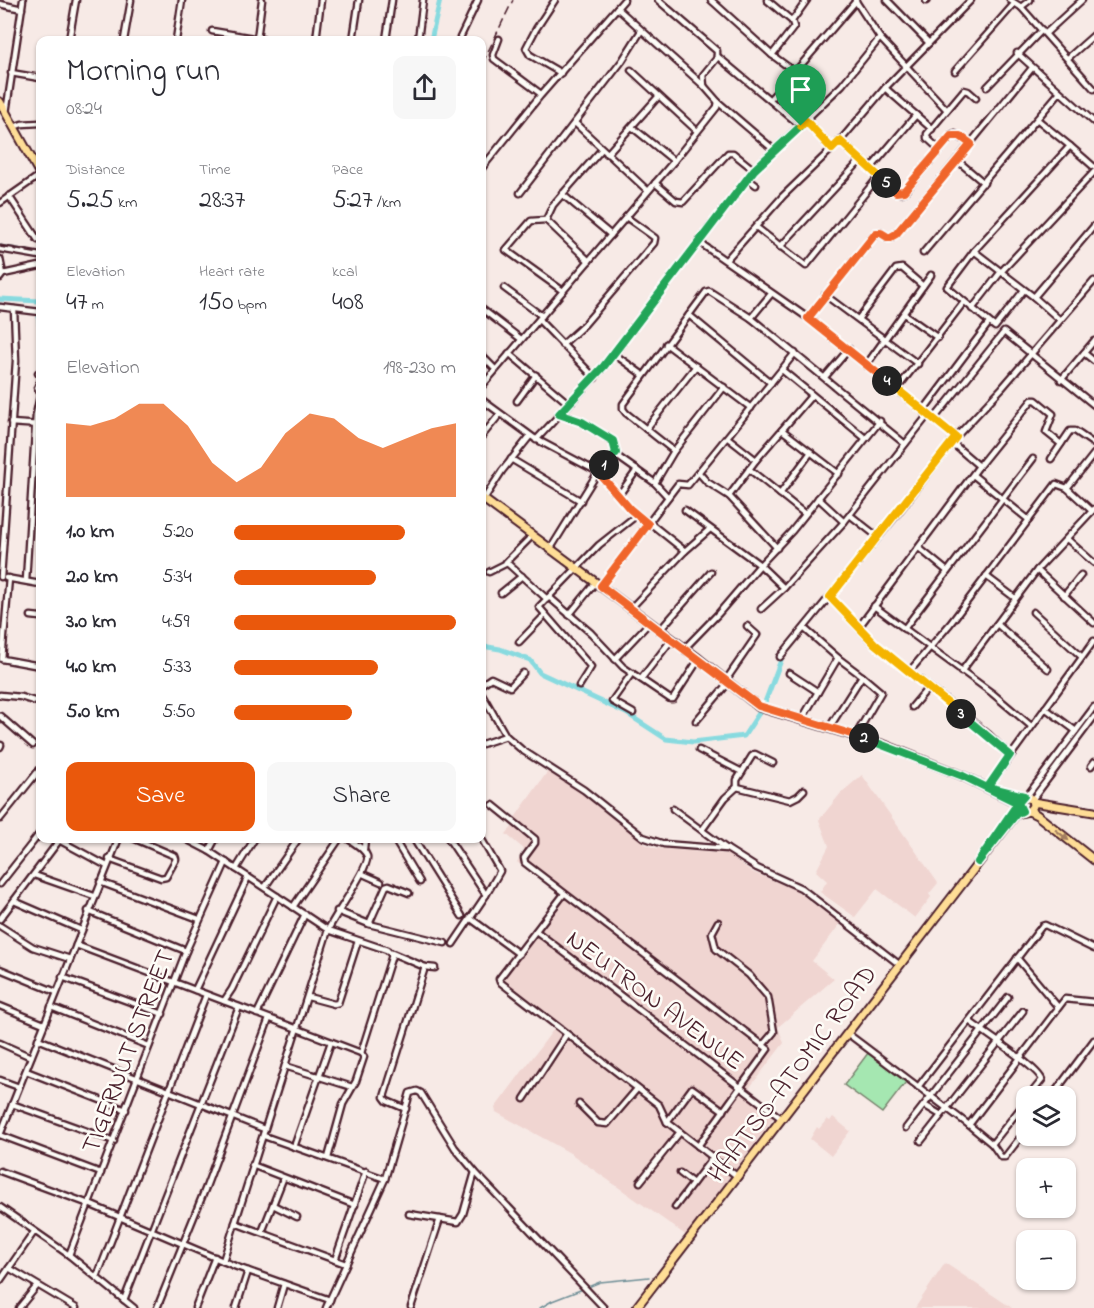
<!DOCTYPE html>
<meta charset="utf-8">
<style>
:root{--surface:#fff;--page:#f7f7f7;--text:#2b2b33;--muted:#7c7c81;--accent:#ea580c}
body{margin:0;font-family:"Indie Flower",sans-serif;background:var(--page);color:var(--text);height:100vh;display:flex;flex-direction:column;font-size:22px;white-space:nowrap}
*{box-sizing:border-box;margin:0}
p{font-size:20px;color:var(--muted)}
.icon{flex:none;width:33px;height:33px;fill:none;stroke:currentColor;stroke-width:2;stroke-linecap:round;stroke-linejoin:round}
.map{position:relative;flex:1;overflow:hidden}
.drawer{position:absolute;left:36px;top:36px;width:450px;height:807px;display:flex;flex-direction:column;background:var(--surface);border-radius:12px;box-shadow:0 2px 4px #0004}
.drawer>*{flex:none}
.fabs{position:absolute;left:1016px;top:1086px;display:grid;gap:12px}
.fabs a{display:grid;place-items:center;width:60px;height:60px;border-radius:12px;background:var(--surface);box-shadow:0 2px 4px #0004;font-size:30px}
.pin{position:absolute;display:grid;place-items:center;width:51px;height:51px;color:#fff;margin:-62px -26px;border-radius:50% 50% 50% 0;rotate:-45deg;box-shadow:0 0 6px #0007}
.pin .icon{rotate:45deg}
.km{position:absolute;width:30px;height:30px;margin:-15px;border-radius:50%;background:#222;color:#fff;font-size:16px;line-height:30px;text-align:center}
.round{display:grid;place-items:center;flex:none;width:63px;height:63px;border-radius:12px;background:var(--page)}
.overview{display:flex;align-items:center;justify-content:space-between;height:102px;padding:0 30px}
h1{font-size:33px;font-weight:600;line-height:45px}
.figures{display:grid;grid-template-columns:repeat(3,1fr);gap:9px;height:102px;padding:6px 30px}
.figures div{display:grid;align-content:center}
.figures b{font-size:26px;font-weight:600}
.figures small{font-size:16px;font-weight:400}
.figures p{font-size:16px}
.chart{height:168px;padding:12px 30px}
.chart p{display:flex;justify-content:space-between}
.chart svg{width:100%;height:108px;margin-top:6px;fill:var(--accent);opacity:.7}
.primary-button{display:flex;gap:12px;margin-top:auto;padding:12px 30px}
.primary-button a{flex:1;height:69px;border-radius:12px;background:var(--accent);color:#fff;font-size:24px;font-weight:600;line-height:69px;text-align:center}
.primary-button a+a{background:var(--page);color:var(--text)}
ul{padding:0 30px;list-style:none;font-size:20px}
li{display:grid;grid-template-columns:96px 72px 1fr;align-items:center;height:45px}
li i{height:15px;border-radius:8px;background:var(--accent)}
.map>svg:first-child{display:block}
.built{fill:#f0d5d1}
.green{fill:#a5e7b1;stroke:#78836e;stroke-width:1.5}
.lines{fill:none;stroke-linecap:round;stroke-linejoin:round}
.stream{stroke:#6f8f97;stroke-width:1.5}
.river{stroke:#88dadf;stroke-width:5}
.minor-casing{stroke:#4a1f2b;stroke-width:9}
.major-casing{stroke:#4a1f2b;stroke-width:11}
.minor{stroke:#fdfcf7;stroke-width:4.5}
.major{stroke:#fedd96;stroke-width:7}
.rail{stroke:#4a1f2b;stroke-width:1.5;stroke-dasharray:9 4.5;stroke-linecap:butt}
.oneway{fill:#a47e60}
.split-1-casing{stroke:#fff;stroke-width:12}
.split-2-casing{stroke:#fff;stroke-width:12}
.split-3-casing{stroke:#fff;stroke-width:12}
.split-4-casing{stroke:#fff;stroke-width:12}
.split-5-casing{stroke:#fff;stroke-width:12}
.split-6-casing{stroke:#fff;stroke-width:12}
.split-1{stroke:#22a559;stroke-width:8}
.split-2{stroke:#f0652b;stroke-width:8}
.split-3{stroke:#22a559;stroke-width:8}
.split-4{stroke:#f5b400;stroke-width:8}
.split-5{stroke:#f0652b;stroke-width:8}
.split-6{stroke:#f5b400;stroke-width:8}
.labels{text-anchor:middle;stroke-width:5;stroke-linejoin:round;paint-order:stroke}
.street-label{font-size:26px;fill:#4a1f2b;stroke:#fdfcf7}
</style>
<div class="map">
<svg width="1094" height="1308" viewBox="0 0 1094 1308">
<rect width="100%" height="100%" fill="#f7eae6"/>
<filter id="ink" filterUnits="userSpaceOnUse"><feTurbulence type="fractalNoise" baseFrequency=".0167" numOctaves="2"/><feDisplacementMap in="SourceGraphic" scale="12" xChannelSelector="R" yChannelSelector="G"/><feConvolveMatrix kernelMatrix="1 2 1 2 8 2 1 2 1" color-interpolation-filters="sRGB"/></filter>
<g filter="url(#ink)">
<g class="built">
<polygon points="548,771 593,800 645,844 654,848 728,854 752,872 794,889 840,924 812,961 834,979 778,1027 784,1043 747,1091 777,1113 687,1236 570,1153 496,1112 495,1108 556,1026 504,985 500,979 562,895 517,862 525,850 506,834 514,825 511,823"/>
<polygon points="862,775 938,883 929,894 931,897 915,918 877,889 855,917 820,892 827,881 816,871 829,846 819,820 841,793"/>
<polygon points="833,1117 850,1131 831,1156 810,1139 817,1127 819,1129 827,1119 830,1121"/>
<polygon points="945,1263 1012,1308 915,1308"/>
</g>
<polygon class="green" points="868,1053 906,1082 882,1113 844,1085"/>
<g class="lines">
<g class="stream">
<polyline points="0,245 28,250"/>
<polyline points="588,1287 600,1282 649,1277"/>
<polyline points="540,1308 552,1301 583,1289"/>
</g>
<g class="river">
<polyline points="431,40 440,0"/>
<polyline points="0,299 40,301"/>
<polyline points="39,318 40,337"/>
<polyline points="482,646 500,649 530,660 540,673 626,713 666,739 693,742 744,736 761,710"/>
<polyline points="764,705 781,660"/>
</g>
<defs>
<g id="minor">
<polyline points="555,0 536,29 526,48 530,55 561,73"/>
<polyline points="658,0 717,51 717,58 703,75 704,86"/>
<polyline points="711,0 772,55 795,72 856,1"/>
<polyline points="767,0 792,21"/>
<polyline points="855,0 880,38 947,110"/>
<polyline points="887,0 929,43"/>
<polyline points="1010,0 1021,7 1094,89"/>
<polyline points="926,1 927,0"/>
<polyline points="0,4 22,9"/>
<polyline points="1021,7 1030,0"/>
<polyline points="617,8 704,86 718,102 774,150"/>
<polyline points="212,31 266,40"/>
<polyline points="1046,33 1082,0"/>
<polyline points="257,39 262,0"/>
<polyline points="499,39 493,55 494,59 541,94"/>
<polyline points="69,40 76,0"/>
<polyline points="124,40 131,0"/>
<polyline points="176,40 182,0"/>
<polyline points="316,40 321,0"/>
<polyline points="353,40 359,0"/>
<polyline points="386,40 392,0"/>
<polyline points="418,40 423,0"/>
<polyline points="459,40 478,0"/>
<polyline points="1017,53 1094,122"/>
<polyline points="772,55 794,27 792,21 807,0"/>
<polyline points="717,56 801,126"/>
<polyline points="1068,58 1094,35"/>
<polyline points="631,70 697,131"/>
<polyline points="955,71 1014,4"/>
<polyline points="11,73 40,78"/>
<polyline points="987,87 1042,30"/>
<polyline points="885,88 932,129"/>
<polyline points="771,98 795,72"/>
<polyline points="6,113 23,0"/>
<polyline points="806,121 832,149"/>
<polyline points="575,123 648,191"/>
<polyline points="14,127 22,124 40,123"/>
<polyline points="632,127 674,161"/>
<polyline points="840,141 896,192 900,193 905,191 951,136 955,134 971,144"/>
<polyline points="1070,146 1094,167"/>
<polyline points="939,149 927,138 927,134 964,90 968,91 976,98"/>
<polyline points="607,154 658,97"/>
<polyline points="958,161 984,183"/>
<polyline points="482,168 540,96 624,0"/>
<polyline points="871,168 916,115"/>
<polyline points="748,179 756,185"/>
<polyline points="655,183 676,201 683,202 728,153 733,153 754,170"/>
<polyline points="520,193 622,61 641,31"/>
<polyline points="562,194 611,235"/>
<polyline points="9,196 38,240"/>
<polyline points="0,203 40,175"/>
<polyline points="546,220 531,221 506,250 563,291"/>
<polyline points="756,227 806,266 879,176"/>
<polyline points="700,243 808,318 956,437 1002,388 1094,281"/>
<polyline points="780,247 861,160"/>
<polyline points="0,249 40,256"/>
<polyline points="974,251 1034,297 1094,226"/>
<polyline points="923,253 1059,93"/>
<polyline points="0,259 3,274"/>
<polyline points="726,260 783,196 840,141 885,88 971,0"/>
<polyline points="589,261 546,220 553,205 602,149"/>
<polyline points="0,278 3,274 40,266"/>
<polyline points="504,288 542,316"/>
<polyline points="1024,290 995,327 947,287 974,251 1070,146 1038,120"/>
<polyline points="825,295 918,364"/>
<polyline points="1034,297 1060,320"/>
<polyline points="0,307 40,312"/>
<polyline points="482,309 521,339"/>
<polyline points="972,309 1000,273 1094,172"/>
<polyline points="904,314 938,338"/>
<polyline points="689,315 771,383"/>
<polyline points="751,318 771,294"/>
<polyline points="808,318 876,233 881,233 889,238 896,234 1032,68"/>
<polyline points="859,318 896,269 902,268 923,286"/>
<polyline points="539,320 595,378"/>
<polyline points="666,344 751,408"/>
<polyline points="562,345 584,325 654,243 655,238 651,235 626,217"/>
<polyline points="509,353 569,404"/>
<polyline points="1084,353 1094,361"/>
<polyline points="614,354 643,375"/>
<polyline points="482,356 495,369"/>
<polyline points="867,364 931,275"/>
<polyline points="782,370 865,438"/>
<polyline points="38,373 40,373"/>
<polyline points="825,377 849,349"/>
<polyline points="1061,380 1094,341"/>
<polyline points="40,382 37,388 40,392"/>
<polyline points="482,386 674,161 717,107 718,102"/>
<polyline points="897,389 964,302"/>
<polyline points="482,400 534,438 598,472 630,509 649,524"/>
<polyline points="517,401 536,375"/>
<polyline points="923,411 989,323"/>
<polyline points="559,414 582,422 613,441 616,453"/>
<polyline points="934,419 1004,332 1094,405"/>
<polyline points="11,423 40,425"/>
<polyline points="646,429 696,366"/>
<polyline points="782,430 839,474"/>
<polyline points="482,436 500,414"/>
<polyline points="728,438 756,460"/>
<polyline points="536,440 600,371 754,170 842,85 880,38"/>
<polyline points="951,442 979,466"/>
<polyline points="674,451 626,413 623,409 623,404 706,292 709,291 751,318 905,444"/>
<polyline points="511,459 581,501"/>
<polyline points="1051,459 1070,431 1075,431 1094,444"/>
<polyline points="749,469 805,514"/>
<polyline points="699,473 707,482 729,496 777,548"/>
<polyline points="973,475 1029,520"/>
<polyline points="655,483 674,451 724,387"/>
<polyline points="1067,488 1094,454"/>
<polyline points="780,494 811,452"/>
<polyline points="619,495 637,470"/>
<polyline points="729,496 756,460 812,395"/>
<polyline points="818,498 844,522"/>
<polyline points="484,499 502,471 530,436"/>
<polyline points="685,510 760,565 792,531 880,421"/>
<polyline points="850,515 878,537"/>
<polyline points="650,523 685,551"/>
<polyline points="533,535 506,562 547,599"/>
<polyline points="1067,539 1094,563"/>
<polyline points="551,548 598,472 614,454 655,483 668,497"/>
<polyline points="919,548 947,571"/>
<polyline points="1037,570 1094,623"/>
<polyline points="489,572 507,563"/>
<polyline points="986,576 1015,598"/>
<polyline points="1,577 16,361 14,309"/>
<polyline points="6,578 40,584"/>
<polyline points="26,581 36,415 40,396"/>
<polyline points="601,586 678,484 688,485 795,353"/>
<polyline points="501,593 522,576"/>
<polyline points="1064,596 1081,575"/>
<polyline points="549,597 591,633 623,667 670,699 673,699 699,659"/>
<polyline points="830,597 871,641 988,734 1009,755"/>
<polyline points="874,606 992,693 1031,726"/>
<polyline points="631,608 685,551 710,529"/>
<polyline points="761,609 784,588"/>
<polyline points="1033,612 1082,657"/>
<polyline points="569,615 596,582"/>
<polyline points="31,616 40,617"/>
<polyline points="997,624 1048,669"/>
<polyline points="859,627 979,466 1032,400 1036,400 1053,414 1046,432 1061,444"/>
<polyline points="904,629 1033,459"/>
<polyline points="660,630 711,572"/>
<polyline points="519,642 545,615"/>
<polyline points="685,648 718,614 760,565 784,588 844,522 928,415"/>
<polyline points="780,657 894,518 956,437"/>
<polyline points="2,659 9,578"/>
<polyline points="2,659 40,666"/>
<polyline points="615,659 650,622"/>
<polyline points="909,672 950,624 1056,484 1067,488 1092,511"/>
<polyline points="961,672 1037,570 1094,509"/>
<polyline points="632,673 612,701 633,713"/>
<polyline points="789,673 818,692"/>
<polyline points="641,679 672,639"/>
<polyline points="726,680 757,635 747,626"/>
<polyline points="482,684 491,678 510,687 523,673"/>
<polyline points="579,686 591,667 539,607 599,545 637,515"/>
<polyline points="482,694 506,736 522,750 584,790 643,837 664,844 727,849 757,868 801,888 900,965"/>
<polyline points="0,695 21,697 40,703"/>
<polyline points="912,707 928,688"/>
<polyline points="1045,708 1076,731"/>
<polyline points="0,716 33,745"/>
<polyline points="802,719 838,658 805,629"/>
<polyline points="696,721 729,682"/>
<polyline points="829,728 862,676 838,658"/>
<polyline points="856,735 881,692 862,676"/>
<polyline points="482,744 506,736"/>
<polyline points="0,747 1,745"/>
<polyline points="699,750 742,772"/>
<polyline points="1091,766 1094,762"/>
<polyline points="737,787 737,780 752,756 755,754 773,763"/>
<polyline points="988,787 1094,641"/>
<polyline points="1027,796 1094,707"/>
<polyline points="1032,800 1094,717"/>
<polyline points="493,805 535,839 535,843 524,858 525,863 768,1049 698,1146"/>
<polyline points="673,809 727,849"/>
<polyline points="0,819 40,769"/>
<polyline points="702,830 725,798 737,787 790,800 798,796 804,790"/>
<polyline points="184,838 209,851 328,930 387,950 392,955 361,1053 364,1057 356,1081 343,1104 328,1158"/>
<polyline points="396,838 397,844 420,882"/>
<polyline points="413,838 462,916"/>
<polyline points="448,838 486,895 453,944"/>
<polyline points="481,838 500,871 486,895"/>
<polyline points="59,840 107,866"/>
<polyline points="364,849 365,838"/>
<polyline points="209,851 216,838"/>
<polyline points="109,859 161,878 166,877 176,859 175,856 133,838"/>
<polyline points="236,869 255,838"/>
<polyline points="363,874 381,882"/>
<polyline points="34,875 94,896"/>
<polyline points="100,882 199,919"/>
<polyline points="0,884 40,833"/>
<polyline points="265,887 299,838"/>
<polyline points="564,894 499,979 500,982 659,1105 667,1122 715,1159"/>
<polyline points="14,901 81,930"/>
<polyline points="293,907 340,838"/>
<polyline points="88,911 186,951"/>
<polyline points="337,911 369,924 445,943"/>
<polyline points="470,918 519,954"/>
<polyline points="0,919 61,838"/>
<polyline points="718,922 712,933 716,949 749,975 768,997 774,1032 763,1045"/>
<polyline points="369,924 386,886 389,885 409,893"/>
<polyline points="0,926 33,947 70,959"/>
<polyline points="536,931 782,1119"/>
<polyline points="76,945 361,1053"/>
<polyline points="392,953 425,967 384,1097 387,1101 406,1109"/>
<polyline points="1017,958 1058,1007"/>
<polyline points="425,967 435,968"/>
<polyline points="0,969 56,992"/>
<polyline points="62,977 163,1014"/>
<polyline points="195,990 248,877"/>
<polyline points="308,997 334,1004 338,1003 358,941"/>
<polyline points="224,1001 232,989 277,896"/>
<polyline points="0,1006 44,1024"/>
<polyline points="51,1007 149,1046"/>
<polyline points="257,1014 305,914"/>
<path d="M969,1021C982,1031 1039,1068 1042,1080L1029,1096"/>
<polyline points="847,1033 969,1125 992,1144 1001,1157 1005,1157 1026,1130"/>
<polyline points="38,1039 264,1129"/>
<polyline points="0,1043 31,1057"/>
<polyline points="285,1066 352,1087"/>
<polyline points="26,1071 126,1110"/>
<polyline points="0,1080 19,1087"/>
<polyline points="918,1087 1042,926 1045,925 1094,949"/>
<polyline points="1052,1096 1094,1040"/>
<polyline points="524,1099 566,1035"/>
<polyline points="12,1104 114,1141"/>
<polyline points="579,1104 598,1123 607,1124 637,1089"/>
<polyline points="924,1105 941,1115"/>
<polyline points="667,1122 692,1088 724,1111"/>
<polyline points="969,1125 1065,999 1094,1002"/>
<polyline points="906,1128 1008,997"/>
<polyline points="0,1135 119,838"/>
<polyline points="0,1135 101,1173"/>
<polyline points="264,1136 385,1179 410,1093 417,1091 421,1093 455,1148 475,1172 604,1308"/>
<polyline points="921,1141 1023,1011"/>
<polyline points="992,1144 1026,1101"/>
<polyline points="294,1147 331,1042"/>
<polyline points="720,1163 738,1177"/>
<polyline points="252,1165 355,1205"/>
<polyline points="0,1171 89,1204 237,1267 330,1300"/>
<polyline points="680,1173 693,1183"/>
<polyline points="640,1182 680,1132"/>
<polyline points="273,1205 297,1217"/>
<polyline points="0,1207 69,1255 134,1308"/>
<polyline points="675,1207 713,1157"/>
<polyline points="409,1214 458,1222 463,1214 475,1172"/>
<polyline points="235,1223 346,1264"/>
<polyline points="262,1232 283,1179"/>
<polyline points="69,1255 186,951 226,862"/>
<polyline points="335,1260 366,1171"/>
<path d="M223,1261L328,930C334,916 371,865 367,856C364,848 355,844 347,838"/>
<polyline points="9,1268 76,1308"/>
<polyline points="97,1277 206,995"/>
<polyline points="0,1281 34,1232"/>
<polyline points="124,1300 239,1007"/>
<polyline points="411,1307 440,1219"/>
<polyline points="19,1308 37,1286"/>
<polyline points="157,1308 206,1187 269,1019"/>
<polyline points="195,1308 215,1257"/>
<polyline points="236,1308 248,1271"/>
<polyline points="277,1308 284,1284"/>
<polyline points="326,1308 385,1179"/>
</g>
<g id="major">
<polyline points="0,102 40,174"/>
<polyline points="482,498 699,659 759,707 885,745 963,776 1018,803"/>
<polyline points="1008,793 1032,799 1033,806 1029,811"/>
<polyline points="1033,802 1094,812"/>
<polyline points="636,1308 1016,814 1029,811 1037,815 1094,860"/>
</g>
</defs>
<use href="#minor" class="minor-casing"/>
<use href="#major" class="major-casing"/>
<use href="#minor" class="minor"/>
<use href="#major" class="major"/>
<g class="rail">
<polyline points="482,64 513,0"/>
<polyline points="0,247 40,254"/>
</g>
</g>
<defs><path id="oneway-solid" d="M-6-.8H1V-3.2L6.5 0L1 3.2V.8H-6Z" transform="scale(1.5)"/></defs>
<use class="oneway" href="#oneway-solid" transform="translate(1062 835) rotate(39)"/>
</g>
<g class="lines" filter="url(#ink)">
<defs>
<polyline id="split-1" points="604,465 616,453 613,441 582,422 559,414 604,366 754,170 801,126"/>
<polyline id="split-2" points="604,465 598,472 630,509 648,524 601,586 759,706 864,738"/>
<polyline id="split-3" points="864,738 963,776 1018,803 978,862 1016,814 1022,811 1018,803 1024,796 988,787 1010,755 961,714"/>
<polyline id="split-4" points="887,381 956,437 830,597 875,644 961,714"/>
<polyline id="split-5" points="886,183 896,192 904,191 951,136 960,136 971,144 896,234 889,238 881,233 876,233 808,318 887,381"/>
<polyline id="split-6" points="801,126 806,121 832,149 840,141 886,183"/>
</defs>
<use href="#split-1" class="split-1-casing"/>
<use href="#split-2" class="split-2-casing"/>
<use href="#split-3" class="split-3-casing"/>
<use href="#split-4" class="split-4-casing"/>
<use href="#split-5" class="split-5-casing"/>
<use href="#split-6" class="split-6-casing"/>
<use href="#split-1" class="split-1"/>
<use href="#split-2" class="split-2"/>
<use href="#split-3" class="split-3"/>
<use href="#split-4" class="split-4"/>
<use href="#split-5" class="split-5"/>
<use href="#split-6" class="split-6"/>
</g>
<g class="labels">
<g class="street-label">
<text transform="translate(656 999) rotate(37)" y="9">NEUTRON AVENUE</text>
<text transform="translate(127 1051) rotate(-69)" y="9">TIGERNUT STREET</text>
<text transform="translate(791 1073) rotate(-53)" y="9">HAATSO-ATOMIC ROAD</text>
</g>
</g>
</svg>
<div class="fabs">
<a><svg class="icon" aria-label="layers" viewBox="0 0 24 24"><path d="M12 4l9 5-9 5-9-5zM3 14l9 5 9-5"/></svg></a>
<a>+</a>
<a>−</a>
</div>
<div class="pin" style="left:801px;top:126px;background:#1e9e55"><svg class="icon" aria-label="arrive" viewBox="0 0 24 24"><path d="M6 21V4h12l-3 4 3 4H6"/></svg></div>
<b class="km" style="left:604px;top:465px">1</b>
<b class="km" style="left:864px;top:738px">2</b>
<b class="km" style="left:961px;top:714px">3</b>
<b class="km" style="left:887px;top:381px">4</b>
<b class="km" style="left:886px;top:183px">5</b>
<section class="drawer">
<div class="overview"><div><h1>Morning run</h1><p>08:24</p></div><a class="round"><svg class="icon" aria-label="share" viewBox="0 0 24 24"><path d="M12 15V3M7 8l5-5 5 5M5 13v7h14v-7"/></svg></a></div>
<div class="figures">
<div><p>Distance</p><b>5.25<small> km</small></b></div>
<div><p>Time</p><b>28:37</b></div>
<div><p>Pace</p><b>5:27<small> /km</small></b></div>
</div>
<div class="figures">
<div><p>Elevation</p><b>47<small> m</small></b></div>
<div><p>Heart rate</p><b>150<small> bpm</small></b></div>
<div><p>kcal</p><b>408</b></div>
</div>
<div class="chart"><p><span>Elevation</span>198–230 m</p>
<svg viewBox="0 0 160 44" preserveAspectRatio="none"><path d="M0 44V14L10 15L20 12L30 6L40 6L50 15L60 30L70 38L80 32L90 18L100 10L110 12L120 20L130 24L140 20L150 16L160 14V44z"/></svg>
</div>
<ul>
<li><b>1.0 km</b>5:20<i style="width:77%"></i></li>
<li><b>2.0 km</b>5:34<i style="width:64%"></i></li>
<li><b>3.0 km</b>4:59<i style="width:100%"></i></li>
<li><b>4.0 km</b>5:33<i style="width:65%"></i></li>
<li><b>5.0 km</b>5:50<i style="width:53%"></i></li>
</ul>
<div class="primary-button"><a>Save</a><a>Share</a></div>
</section>
</div>
